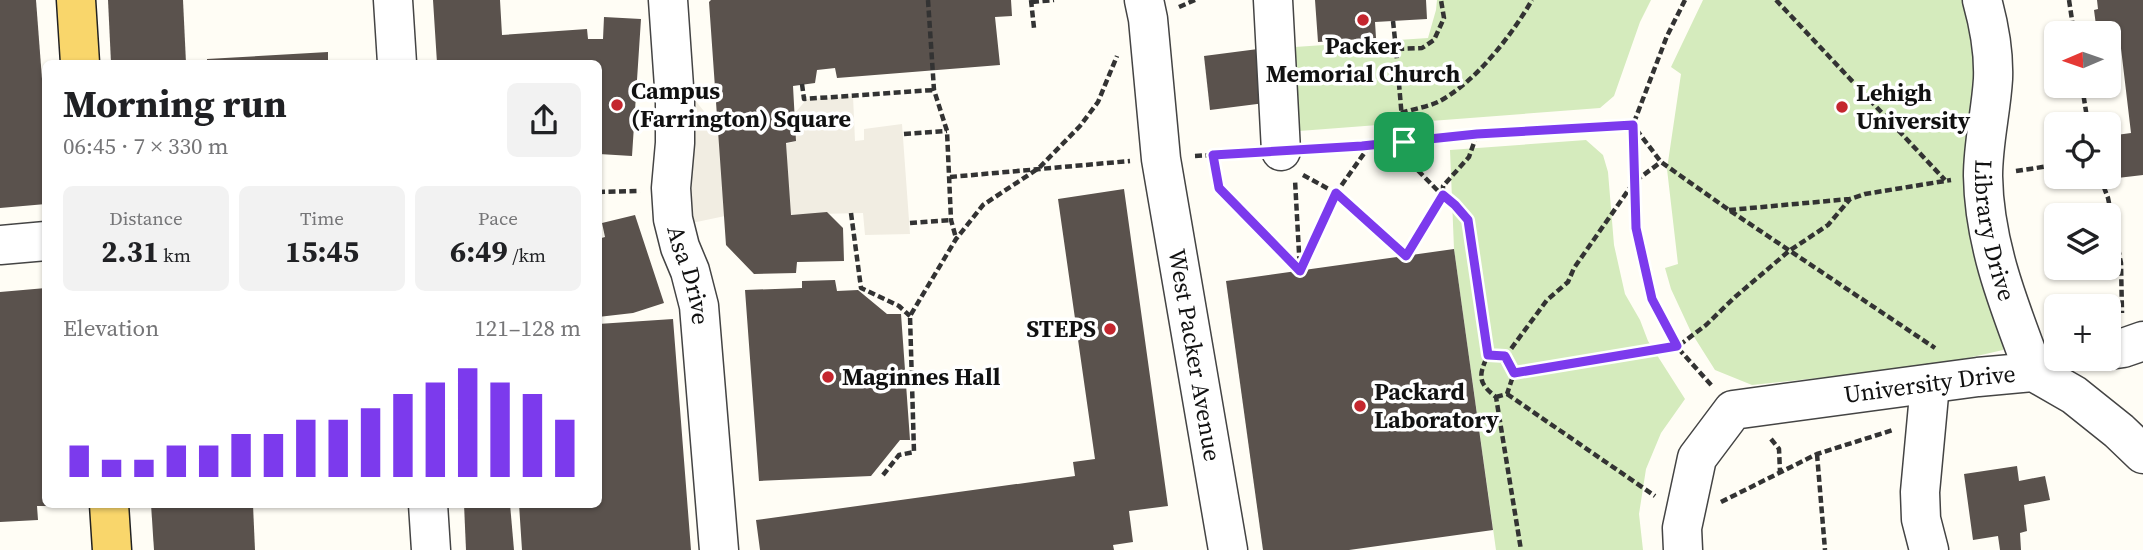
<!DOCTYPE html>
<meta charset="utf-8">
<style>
:root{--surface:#fff;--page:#f2f2f2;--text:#202124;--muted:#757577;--accent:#7c3aed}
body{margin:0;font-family:"Source Serif 4",serif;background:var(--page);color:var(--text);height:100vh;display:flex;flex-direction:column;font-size:26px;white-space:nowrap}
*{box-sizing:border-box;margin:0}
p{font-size:23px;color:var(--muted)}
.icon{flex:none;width:38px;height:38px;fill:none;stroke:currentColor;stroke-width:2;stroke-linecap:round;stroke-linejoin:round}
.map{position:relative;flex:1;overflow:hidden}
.panel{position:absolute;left:42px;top:60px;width:560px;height:448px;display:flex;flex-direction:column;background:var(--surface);border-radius:10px;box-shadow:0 2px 5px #0004}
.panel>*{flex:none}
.needle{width:46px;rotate:268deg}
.controls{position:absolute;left:2044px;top:21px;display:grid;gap:14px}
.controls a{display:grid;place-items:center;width:77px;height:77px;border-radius:10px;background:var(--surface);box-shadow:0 2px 5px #0004;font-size:35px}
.pin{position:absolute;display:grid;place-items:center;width:60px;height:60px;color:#fff;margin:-30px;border-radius:14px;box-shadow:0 4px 10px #0006}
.round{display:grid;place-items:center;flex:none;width:74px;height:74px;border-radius:10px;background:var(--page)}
.headline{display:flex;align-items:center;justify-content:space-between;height:119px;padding:0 21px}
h1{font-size:38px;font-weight:700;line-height:52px}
.figures{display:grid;grid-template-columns:repeat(3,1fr);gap:10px;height:119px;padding:7px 21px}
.figures div{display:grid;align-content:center;border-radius:10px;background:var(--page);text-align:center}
.figures b{font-size:30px;font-weight:700}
.figures small{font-size:19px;font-weight:400}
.figures p{font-size:19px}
.chart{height:196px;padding:14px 21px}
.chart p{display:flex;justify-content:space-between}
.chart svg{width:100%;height:126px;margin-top:7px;stroke:var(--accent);stroke-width:6}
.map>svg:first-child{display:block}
.green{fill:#d5ebbd}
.plaza{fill:#f1ede2}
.building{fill:#5a524d}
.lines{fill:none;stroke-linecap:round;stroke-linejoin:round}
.minor-casing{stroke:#444;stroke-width:41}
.major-casing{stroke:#222;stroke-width:41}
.path{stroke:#333;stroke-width:4.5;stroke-dasharray:7 3.5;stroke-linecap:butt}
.minor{stroke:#fff;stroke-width:38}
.major{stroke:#f9d66b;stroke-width:38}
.route-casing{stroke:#fff;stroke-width:14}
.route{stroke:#7c3aed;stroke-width:9}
.poi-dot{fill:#c4262e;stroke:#fff;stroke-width:2.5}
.labels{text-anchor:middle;stroke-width:7;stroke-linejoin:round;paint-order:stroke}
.poi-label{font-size:24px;font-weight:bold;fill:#111;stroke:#fff;text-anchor:start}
.street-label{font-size:24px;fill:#111;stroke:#fff}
</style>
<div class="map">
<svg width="2143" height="550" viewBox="0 0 2143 550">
<rect width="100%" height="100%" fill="#fffdf5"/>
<g class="green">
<polygon points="1437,0 1651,0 1640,22 1614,96 1600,108 1286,132 1280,48 1428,38 1436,10"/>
<polygon points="1703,0 1966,0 1971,24 2005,338 2003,350 1933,366 1752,385 1715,370 1691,332 1671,289 1665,268 1678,264 1667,169 1681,74 1671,67"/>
<polygon points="1586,140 1603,155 1608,172 1614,245 1625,294 1640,320 1648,341 1685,399 1661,433 1646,469 1639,514 1643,550 1496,550 1454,249 1450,150"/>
</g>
<polygon class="plaza" points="853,96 855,141 864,140 864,129 902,124 910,234 865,235 863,213 725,216 687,224 687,119 695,100 718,129 751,164 787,161 786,144 796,141 794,114 807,99"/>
<g class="building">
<polygon points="0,0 36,0 46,132 46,204 0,208"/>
<polygon points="108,0 183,0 186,63 111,63"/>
<polygon points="433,0 500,0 502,35 587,29 588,39 603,39 604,17 641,19 632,156 599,154 598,63 437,63"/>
<polygon points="711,0 1011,0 1012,16 995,17 1000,65 837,78 835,68 817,70 815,83 793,86 796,141 786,143 791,215 827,212 843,228 844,261 797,262 796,273 754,274 726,245 709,2"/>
<polygon points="1315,0 1426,0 1427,19 1375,22 1376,38 1318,42"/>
<polygon points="2097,0 2143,0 2143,175 2109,179 2109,136 2131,133 2120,40 2109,42 2109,33 2097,33 2094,10 2098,9"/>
<polygon points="1258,49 1265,103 1210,110 1204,56"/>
<polygon points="328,52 328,63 207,63 207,59"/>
<polygon points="1124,189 1168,506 1129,511 1133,542 1113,545 1114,550 760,550 756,520 1075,476 1073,462 1095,459 1058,199"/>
<polygon points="635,215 664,303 633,313 598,317 598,239 605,237 602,223"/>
<polygon points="1454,249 1493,530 1349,550 1263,550 1226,281"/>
<polygon points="835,280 837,291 858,290 887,314 901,314 910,440 900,440 871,476 759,481 745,290 802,288 802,281"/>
<polygon points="46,288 46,506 37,506 38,520 0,522 0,292"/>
<polygon points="673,319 691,550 522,550 519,504 598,504 598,324"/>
<polygon points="2017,466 2019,481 2045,476 2050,500 2024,505 2027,531 2020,533 2021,550 2000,550 1998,536 1973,540 1964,474"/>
<polygon points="151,504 253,505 255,550 154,550"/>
<polygon points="464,504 510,504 514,550 466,550"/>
</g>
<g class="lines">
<defs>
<g id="minor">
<polyline points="393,0 397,63"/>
<path id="s1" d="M668,0L675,101V143L671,188L673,219L680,247L690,271L699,306L719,550"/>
<path id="s2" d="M1144,0L1148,19L1161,159L1228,550"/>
<polyline points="1273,0 1281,151"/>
<path id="s3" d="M1982,0C1989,25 1994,53 1993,79C1991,112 1983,143 1983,176C1984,245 2010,308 2034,372"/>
<polyline points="0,245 46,241"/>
<polyline points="2109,350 2123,348 2143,341"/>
<polyline points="428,504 431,550"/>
<path id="s4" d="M1683,550L1682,528L1697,458L1733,410L1978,377L2034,372L2074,395L2119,431L2143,454"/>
<polyline points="1929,550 1921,519 1920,492 1930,384"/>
</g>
<g id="major">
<polyline points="76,0 80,63"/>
<polyline points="109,504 112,550"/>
</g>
</defs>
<use href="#minor" class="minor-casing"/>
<use href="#major" class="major-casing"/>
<g class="path">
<polyline points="928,0 934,90 947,131 951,220 956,238"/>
<polyline points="1031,0 1034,28"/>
<polyline points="1685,0 1667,36 1633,125 1636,228 1652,299 1677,347 1713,387"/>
<polyline points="1776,0 1945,180"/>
<polyline points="2069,0 2074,33"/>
<polyline points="1032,2 1054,0"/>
<polyline points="1179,7 1195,0"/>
<polyline points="1393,21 1396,49"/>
<polyline points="802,84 804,99 934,90"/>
<polyline points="2082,86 2088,124"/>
<path d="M1401,113C1413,109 1427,107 1438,102C1475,83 1512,35 1532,0"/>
<polyline points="904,134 947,131"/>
<polyline points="1477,134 1469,157 1443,186 1443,196 1455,205 1468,220 1488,355"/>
<polyline points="1404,142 1396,49 1422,48 1434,40 1444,18 1441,0"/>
<polyline points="1314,149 1362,146 1477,134 1633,125 1661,162 1729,210 1935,348"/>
<polyline points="1213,155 1219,188 1300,271 1295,180"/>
<polyline points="1195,156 1249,153"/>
<polyline points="2016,171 2056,165"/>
<polyline points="1303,175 1336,193 1406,256 1443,196 1391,143"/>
<polyline points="950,177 1130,161"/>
<polyline points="2100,177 2108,198 2121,263 2122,313"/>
<polyline points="598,192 640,191"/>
<polyline points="1729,210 1850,199 1865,194 1951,180"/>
<polyline points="851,213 861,288 899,306 910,316"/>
<polyline points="910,223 951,220"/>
<polyline points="1300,270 1336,193 1370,145"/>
<polyline points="1505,357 1547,300 1568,282 1574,268 1634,182 1661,162"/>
<polyline points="1514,373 1677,347 1706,325 1735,297 1789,251 1828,225 1850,199"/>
<polyline points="1507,394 1655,496"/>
<path d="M1496,397L1507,394L1514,373L1505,357L1488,355C1478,376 1478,383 1496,397L1521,550"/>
<polyline points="1771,439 1779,449 1780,472"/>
<polyline points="1817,454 1825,550"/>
<polyline points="883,475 899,455 914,452 910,316 956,239 983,205 1039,168 1080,126 1098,102 1117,56"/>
<polyline points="1721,502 1817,454 1893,430"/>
</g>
<use href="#minor" class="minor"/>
<use href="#major" class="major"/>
</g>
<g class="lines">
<defs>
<polygon id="route" points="1633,125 1636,228 1652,299 1677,346 1514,373 1505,356 1488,355 1468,220 1455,205 1443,195 1406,256 1336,193 1300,271 1219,188 1213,155 1362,146 1477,134"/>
</defs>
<use href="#route" class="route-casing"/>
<use href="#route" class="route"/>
</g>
<g class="poi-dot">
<circle cx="1363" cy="20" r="7"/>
<circle cx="617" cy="105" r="7"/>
<circle cx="1842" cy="107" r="7"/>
<circle cx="1110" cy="329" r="7"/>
<circle cx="828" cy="377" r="7"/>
<circle cx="1360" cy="406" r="7"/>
</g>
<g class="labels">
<g class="poi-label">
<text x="1363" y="54" text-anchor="middle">Packer<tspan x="1363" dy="28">Memorial Church</tspan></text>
<text x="631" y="99">Campus<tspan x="631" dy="28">(Farrington) Square</tspan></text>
<text x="1856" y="101">Lehigh<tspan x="1856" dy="28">University</tspan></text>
<text x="1096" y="337" text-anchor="end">STEPS</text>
<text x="842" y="385">Maginnes Hall</text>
<text x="1374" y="400">Packard<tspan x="1374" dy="28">Laboratory</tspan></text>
</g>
<g class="street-label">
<text dy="8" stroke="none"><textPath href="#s3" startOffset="233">Library Drive</textPath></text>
<text dy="8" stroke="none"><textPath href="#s1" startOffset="278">Asa Drive</textPath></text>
<text dy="8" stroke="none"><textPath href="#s2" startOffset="359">West Packer Avenue</textPath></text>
<text dy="8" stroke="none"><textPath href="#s4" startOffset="352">University Drive</textPath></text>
</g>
</g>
</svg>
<div class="controls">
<a><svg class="needle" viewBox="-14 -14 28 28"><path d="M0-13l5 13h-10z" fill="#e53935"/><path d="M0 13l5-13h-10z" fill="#757577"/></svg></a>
<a><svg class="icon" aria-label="locate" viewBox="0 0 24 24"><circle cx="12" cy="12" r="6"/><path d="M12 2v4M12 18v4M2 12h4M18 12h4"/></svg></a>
<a><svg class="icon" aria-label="layers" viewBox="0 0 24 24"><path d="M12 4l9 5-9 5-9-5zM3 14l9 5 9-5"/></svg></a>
<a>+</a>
</div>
<div class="pin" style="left:1404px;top:142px;background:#1e9e55"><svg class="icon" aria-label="arrive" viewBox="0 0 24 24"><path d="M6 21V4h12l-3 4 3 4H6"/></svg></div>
<section class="panel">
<div class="headline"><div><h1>Morning run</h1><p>06:45 · 7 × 330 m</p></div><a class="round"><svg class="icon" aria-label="share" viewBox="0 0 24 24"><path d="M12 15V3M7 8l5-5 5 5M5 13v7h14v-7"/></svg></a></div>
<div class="figures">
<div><p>Distance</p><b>2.31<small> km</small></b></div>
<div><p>Time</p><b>15:45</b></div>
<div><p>Pace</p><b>6:49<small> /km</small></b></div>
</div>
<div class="chart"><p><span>Elevation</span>121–128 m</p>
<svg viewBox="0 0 160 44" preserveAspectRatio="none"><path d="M5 44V33M15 44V38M25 44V38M35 44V33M45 44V33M55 44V29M65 44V29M75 44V24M85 44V24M95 44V20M105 44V15M115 44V11M125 44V6M135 44V11M145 44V15M155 44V24"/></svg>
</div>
</section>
</div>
